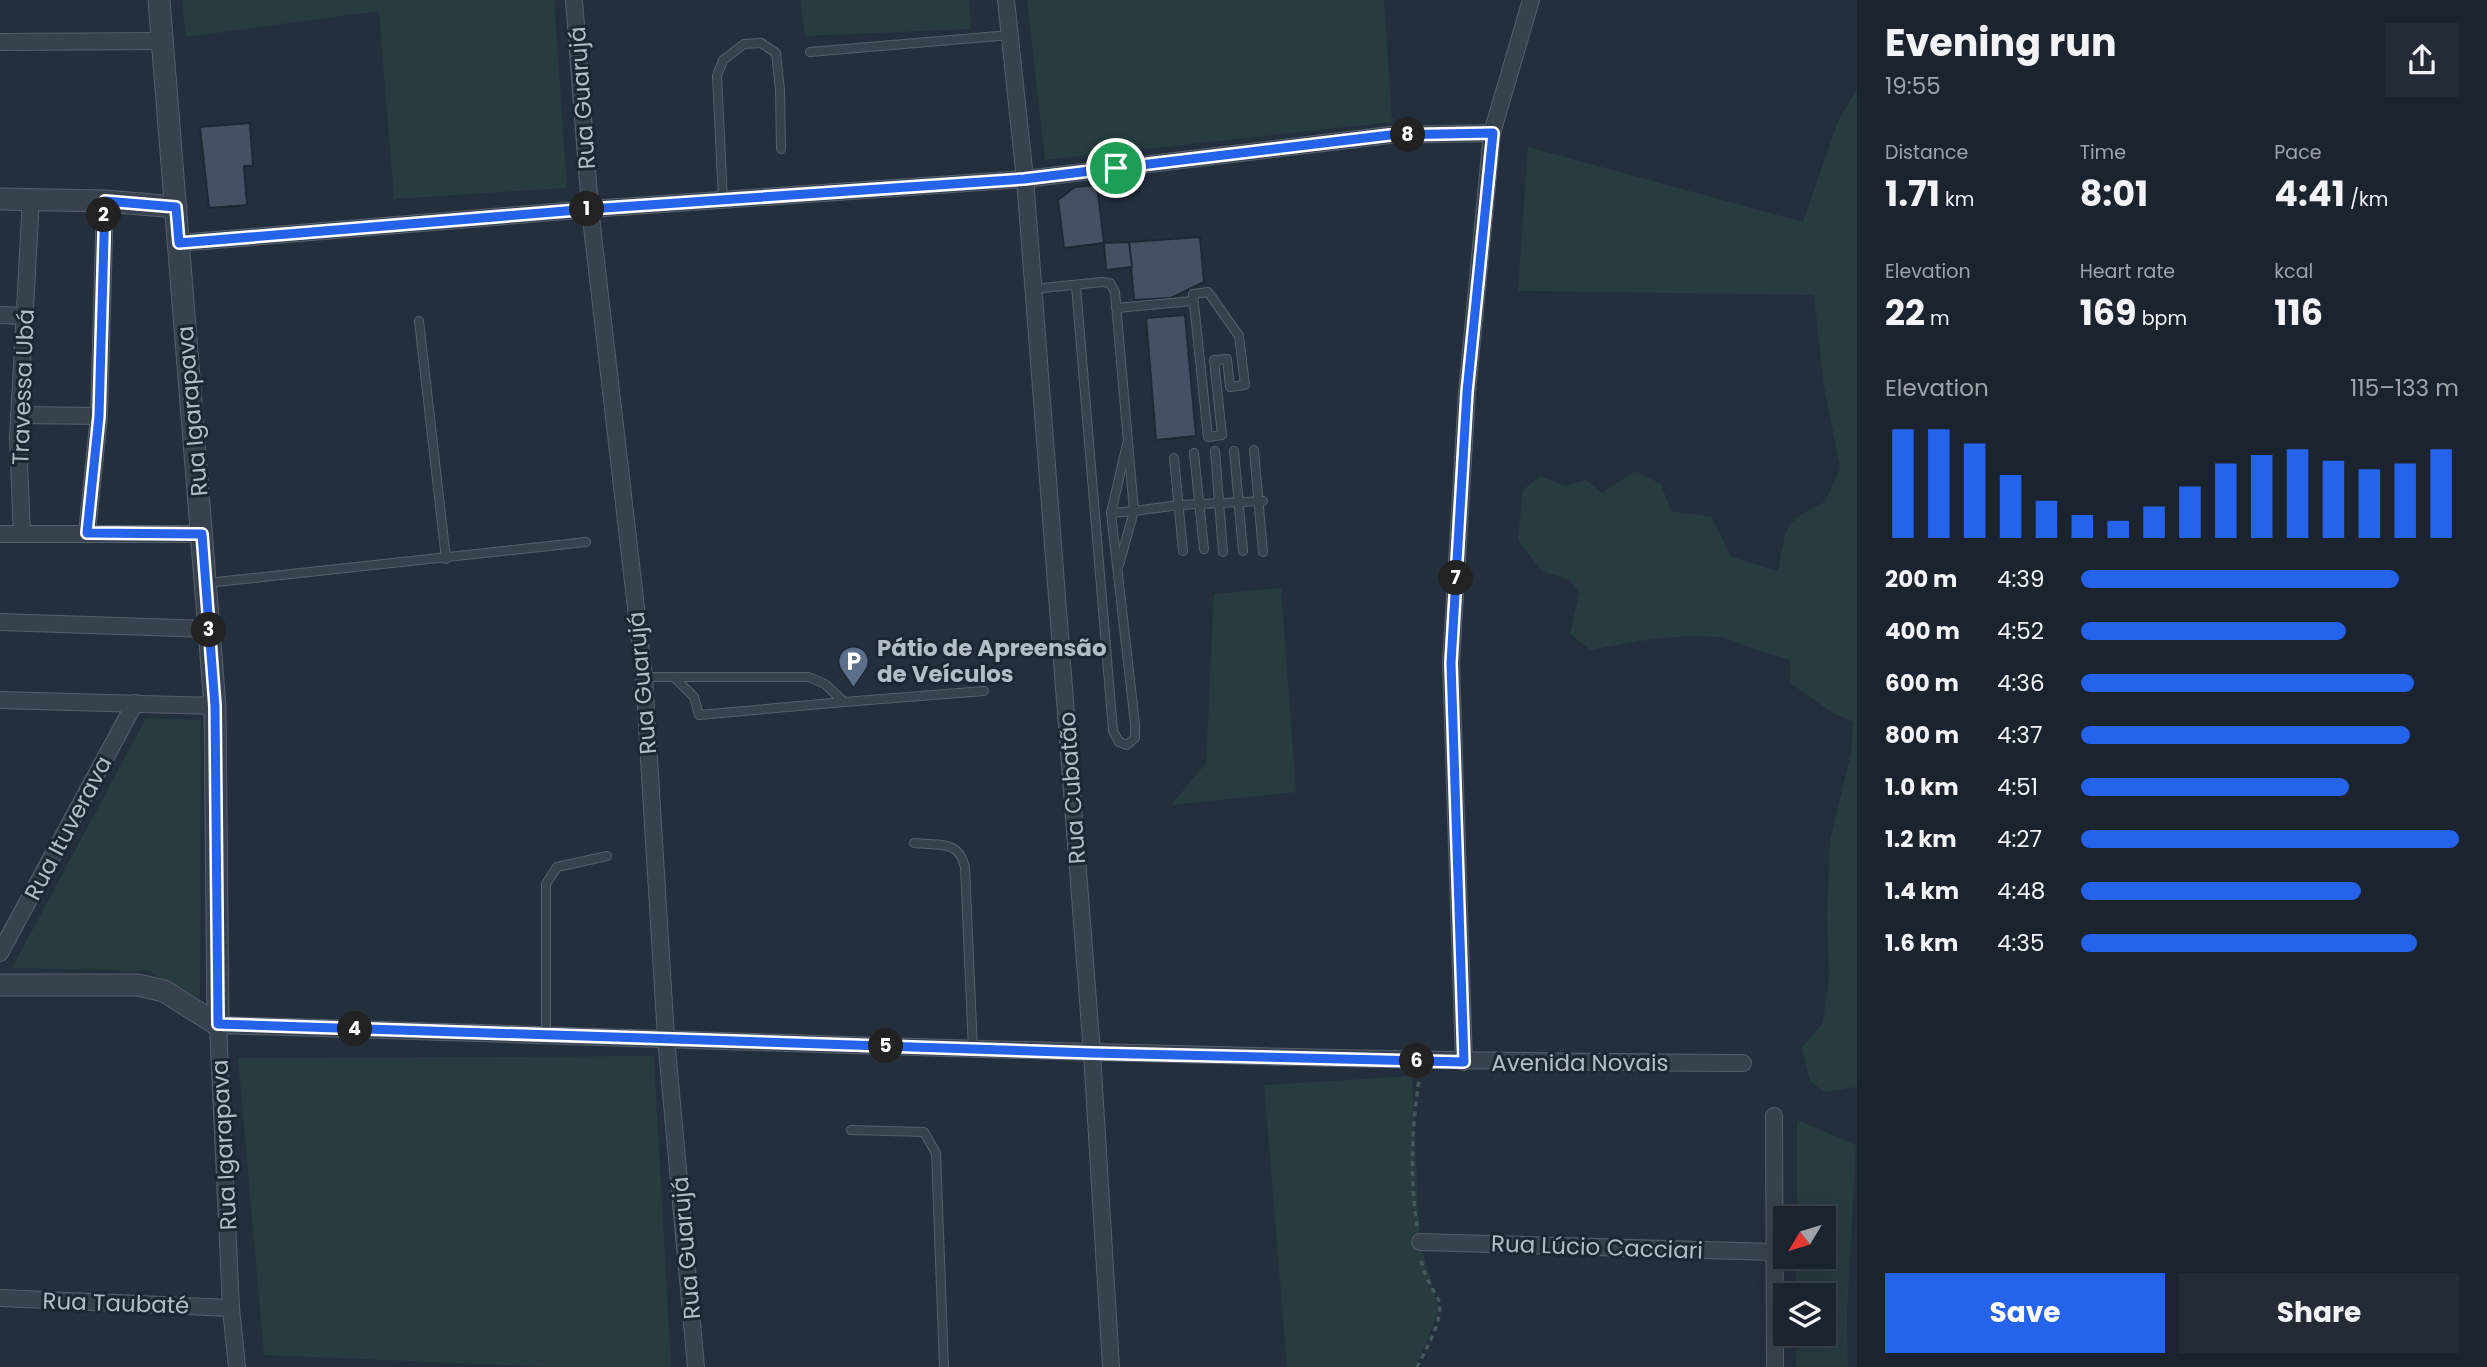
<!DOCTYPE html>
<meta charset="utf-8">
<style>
:root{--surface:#1b232e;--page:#242b36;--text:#f1f3f6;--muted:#a0a4aa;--line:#39404a;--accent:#2563eb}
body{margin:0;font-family:Poppins,sans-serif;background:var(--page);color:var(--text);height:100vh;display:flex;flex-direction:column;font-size:26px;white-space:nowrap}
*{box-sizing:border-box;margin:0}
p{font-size:23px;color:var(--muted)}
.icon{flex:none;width:38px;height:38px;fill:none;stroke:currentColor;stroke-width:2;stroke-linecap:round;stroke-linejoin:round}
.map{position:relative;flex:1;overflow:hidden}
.drawer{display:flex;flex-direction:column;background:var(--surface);width:630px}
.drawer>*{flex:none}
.needle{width:46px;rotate:232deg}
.controls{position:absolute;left:1773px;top:1206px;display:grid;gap:14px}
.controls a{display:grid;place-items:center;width:63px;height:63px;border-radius:0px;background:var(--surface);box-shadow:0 7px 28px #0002,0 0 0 2px var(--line);font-size:35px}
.pin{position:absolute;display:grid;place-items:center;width:60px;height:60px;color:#fff;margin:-30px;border:4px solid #fff;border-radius:50%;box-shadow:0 2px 7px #0007}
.km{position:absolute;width:35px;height:35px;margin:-18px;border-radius:50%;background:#222;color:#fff;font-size:19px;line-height:35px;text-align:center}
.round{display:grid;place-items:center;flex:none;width:74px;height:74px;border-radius:0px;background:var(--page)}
.headline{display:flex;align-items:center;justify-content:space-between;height:119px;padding:0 28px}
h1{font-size:38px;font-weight:700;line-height:52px}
.stats{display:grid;grid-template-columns:repeat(3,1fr);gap:10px;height:119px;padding:7px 28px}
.stats div{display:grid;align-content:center}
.stats b{font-size:35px;font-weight:700}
.stats small{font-size:19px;font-weight:400}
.stats p{font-size:19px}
.chart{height:196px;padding:14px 28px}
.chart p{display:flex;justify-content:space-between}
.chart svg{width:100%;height:126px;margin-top:7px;stroke:var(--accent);stroke-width:6}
.cta{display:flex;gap:14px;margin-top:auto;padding:14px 28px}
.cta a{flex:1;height:80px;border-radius:0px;background:var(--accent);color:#fff;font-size:28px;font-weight:700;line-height:80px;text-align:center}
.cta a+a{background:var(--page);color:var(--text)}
ul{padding:0 28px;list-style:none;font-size:23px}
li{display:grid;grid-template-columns:112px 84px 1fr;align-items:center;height:52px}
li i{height:18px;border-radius:9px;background:var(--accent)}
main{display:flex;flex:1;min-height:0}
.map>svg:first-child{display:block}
.green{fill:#263c3f}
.building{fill:#455162;stroke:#1f2835;stroke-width:2}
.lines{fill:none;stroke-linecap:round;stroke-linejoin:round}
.service-casing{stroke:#565f6c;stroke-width:10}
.minor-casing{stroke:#565f6c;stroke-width:18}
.tertiary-casing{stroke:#565f6c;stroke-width:23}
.path{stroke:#44595c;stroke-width:3.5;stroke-dasharray:5 5;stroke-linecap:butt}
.service{stroke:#38414e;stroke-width:8}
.minor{stroke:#38414e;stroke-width:16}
.tertiary{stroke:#38414e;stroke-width:21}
.route-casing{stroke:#fff;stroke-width:14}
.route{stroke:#2563eb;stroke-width:9}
.labels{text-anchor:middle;stroke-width:6;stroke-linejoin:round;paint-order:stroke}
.street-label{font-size:23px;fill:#b4bcc9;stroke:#1d2633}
.poi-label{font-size:23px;font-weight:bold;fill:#b4bcc9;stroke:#1d2633;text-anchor:start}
</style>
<main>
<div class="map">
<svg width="1857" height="1367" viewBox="0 0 1857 1367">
<rect width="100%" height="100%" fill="#242f3e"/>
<g class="green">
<polygon points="182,0 554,0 567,188 394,199 379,11 186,37"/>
<polygon points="800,0 969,0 971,29 805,36"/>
<polygon points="1027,0 1384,0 1392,122 1045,160"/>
<path d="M1857,89V1087L1824,1092L1810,1081L1802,1048L1823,1023L1829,978L1827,915L1830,841L1851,753L1853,722L1833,713L1790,683V660L1757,650L1723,637L1685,636L1639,641L1591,650L1570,634L1579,593L1570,580L1542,571L1518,540L1523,490L1540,476L1565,486L1586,480L1602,493L1635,471L1661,484L1671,511L1712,517L1731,557L1778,571C1787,526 1781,523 1825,502L1840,468L1824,386L1814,295L1518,291L1528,147L1803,222L1838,121Z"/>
<polygon points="1281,588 1296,792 1171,805 1206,763 1214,594"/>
<polygon points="146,718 201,720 200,998 147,971 12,968"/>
<polygon points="654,1056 671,1367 549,1367 264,1355 238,1058"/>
<polygon points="1412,1076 1420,1242 1439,1311 1416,1367 1287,1367 1264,1085"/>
<polygon points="1797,1120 1856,1145 1847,1314 1848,1367 1796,1367 1796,1334 1824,1334 1824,1295 1796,1295 1796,1257 1824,1256 1824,1218 1797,1218"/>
</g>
<g class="building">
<polygon points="250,123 253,166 244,166 247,205 209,208 200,127"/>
<polygon points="1097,185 1104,243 1064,248 1058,200 1075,187"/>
<polygon points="1200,237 1204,282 1171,298 1134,300 1129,242"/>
<polygon points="1129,242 1132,267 1106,270 1104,243"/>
<polygon points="1185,315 1196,436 1156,440 1146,318"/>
</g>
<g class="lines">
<defs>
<g id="service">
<polyline points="810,52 1010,35"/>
<polyline points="723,200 717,76 723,60 744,44 761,43 776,53 780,90 781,149"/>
<polyline points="1076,286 1113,731 1119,742 1127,745 1135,738 1135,724 1111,513"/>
<polyline points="1033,289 1102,282 1110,283 1115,292 1134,511 1179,505 1263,501"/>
<polygon points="1208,292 1239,336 1245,385 1230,387 1227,359 1214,360 1222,435 1208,437 1193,294"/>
<polyline points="1116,308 1193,301"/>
<polyline points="419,321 446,559"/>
<polyline points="1254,450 1263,552"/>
<polyline points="1215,451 1223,552"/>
<polyline points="1234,451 1243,551"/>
<polyline points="1194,453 1204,549"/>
<polyline points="1174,458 1183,551"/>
<polyline points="1119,565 1134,511 1111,513 1127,444"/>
<polyline points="207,583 586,542"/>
<polyline points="644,677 809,677 825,684 844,702 984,691"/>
<polyline points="674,677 694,697 699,715 844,702"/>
<path d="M914,843C939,846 958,839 965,867L973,1049"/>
<polyline points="546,1034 546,884 557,867 607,856"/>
<polyline points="851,1130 924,1132 936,1153 944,1367"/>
</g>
<g id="minor">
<polyline points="574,0 590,209 644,677 666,1038 696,1367"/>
<polyline points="1006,0 1025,179 1092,1053 1111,1367"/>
<polyline points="0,42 163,41"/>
<polyline points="179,243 590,209 1025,179 1390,135 1492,133"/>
<polyline points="0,315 25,316"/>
<polyline points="19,415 99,416"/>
<polyline points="87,533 99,416 105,201"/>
<polyline points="0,534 202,534"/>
<polyline points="22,534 18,438 31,198"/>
<polyline points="0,622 209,629"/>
<polyline points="0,700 215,706"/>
<polyline points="0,953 135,703"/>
<polyline points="1464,1062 1451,663 1467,392 1492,133 1531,0"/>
<polyline points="1774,1116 1775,1367"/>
<polyline points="1420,1242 1775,1252"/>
<polyline points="0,1298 231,1308"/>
<path d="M237,1367L231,1308L218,1025C726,1040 1234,1061 1743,1063"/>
</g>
<g id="tertiary">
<polyline points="159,0 215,706 218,1025"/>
<polyline points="0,199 105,201 176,207"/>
<polyline points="0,985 138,985 164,991 218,1025"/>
</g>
</defs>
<use href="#service" class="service-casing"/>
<use href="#minor" class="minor-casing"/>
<use href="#tertiary" class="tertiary-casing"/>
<g class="path">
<path d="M1417,1226C1409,1174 1412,1125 1420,1073"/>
<path d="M1417,1367C1425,1351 1446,1316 1438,1299C1431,1285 1422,1273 1421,1258"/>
</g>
<use href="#service" class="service"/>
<use href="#minor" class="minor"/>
<use href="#tertiary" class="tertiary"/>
</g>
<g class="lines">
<defs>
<polygon id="route" points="1493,133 1467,392 1451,663 1464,1062 1092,1053 218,1024 215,706 202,534 87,533 99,416 105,201 176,207 179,243 590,209 1024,179 1390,135"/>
</defs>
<use href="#route" class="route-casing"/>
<use href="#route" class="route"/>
</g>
<defs>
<symbol id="parking-pin" viewBox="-11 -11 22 30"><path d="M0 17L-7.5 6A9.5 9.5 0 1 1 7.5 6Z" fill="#5c6f8a" stroke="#1d2633"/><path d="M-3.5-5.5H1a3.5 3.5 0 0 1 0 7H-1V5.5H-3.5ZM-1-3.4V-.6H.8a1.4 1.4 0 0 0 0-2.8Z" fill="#fff"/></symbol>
</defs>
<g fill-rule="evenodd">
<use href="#parking-pin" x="836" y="644" width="35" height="47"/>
</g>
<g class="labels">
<g class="street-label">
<text transform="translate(582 98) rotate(-94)" y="8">Rua Guarujá</text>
<text transform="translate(23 387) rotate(-88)" y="8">Travessa Ubá</text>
<text transform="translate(192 411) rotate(-95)" y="8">Rua Igarapava</text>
<text transform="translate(642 683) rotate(-95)" y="8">Rua Guarujá</text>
<text transform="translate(1072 788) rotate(-94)" y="8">Rua Cubatão</text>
<text transform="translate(68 828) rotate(-62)" y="8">Rua Ituverava</text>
<text x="1580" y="1071">Avenida Novais</text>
<text transform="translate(224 1145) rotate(-93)" y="8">Rua Igarapava</text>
<text transform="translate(1597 1247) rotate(2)" y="8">Rua Lúcio Cacciari</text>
<text transform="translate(686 1248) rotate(-95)" y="8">Rua Guarujá</text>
<text transform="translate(116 1303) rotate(2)" y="8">Rua Taubaté</text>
</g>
<g class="poi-label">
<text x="877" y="656">Pátio de Apreensão<tspan x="877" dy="26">de Veículos</tspan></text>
</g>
</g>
</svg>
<div class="controls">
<a><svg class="needle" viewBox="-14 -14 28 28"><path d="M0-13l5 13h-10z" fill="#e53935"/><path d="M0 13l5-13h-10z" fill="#a0a4aa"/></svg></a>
<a><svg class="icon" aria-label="layers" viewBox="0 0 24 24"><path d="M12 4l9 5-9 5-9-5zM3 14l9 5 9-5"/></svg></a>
</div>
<div class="pin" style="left:1116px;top:168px;background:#1e9e55"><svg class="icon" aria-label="arrive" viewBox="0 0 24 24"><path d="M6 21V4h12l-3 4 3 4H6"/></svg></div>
<b class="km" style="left:587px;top:209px">1</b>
<b class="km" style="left:104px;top:215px">2</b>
<b class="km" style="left:209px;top:630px">3</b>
<b class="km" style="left:355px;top:1029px">4</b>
<b class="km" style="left:886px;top:1046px">5</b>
<b class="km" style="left:1417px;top:1061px">6</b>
<b class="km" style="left:1456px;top:578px">7</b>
<b class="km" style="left:1408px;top:135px">8</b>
</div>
<section class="drawer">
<div class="headline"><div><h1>Evening run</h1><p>19:55</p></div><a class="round"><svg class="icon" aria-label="share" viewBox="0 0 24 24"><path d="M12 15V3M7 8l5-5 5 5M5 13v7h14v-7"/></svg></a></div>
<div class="stats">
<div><p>Distance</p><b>1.71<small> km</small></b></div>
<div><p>Time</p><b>8:01</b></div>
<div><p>Pace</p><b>4:41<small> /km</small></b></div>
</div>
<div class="stats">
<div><p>Elevation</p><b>22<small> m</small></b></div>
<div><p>Heart rate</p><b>169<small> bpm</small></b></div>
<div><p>kcal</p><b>116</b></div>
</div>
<div class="chart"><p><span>Elevation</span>115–133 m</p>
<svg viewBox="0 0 160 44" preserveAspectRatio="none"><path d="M5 44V6M15 44V6M25 44V11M35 44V22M45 44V31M55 44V36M65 44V38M75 44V33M85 44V26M95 44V18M105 44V15M115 44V13M125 44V17M135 44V20M145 44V18M155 44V13"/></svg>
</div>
<ul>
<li><b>200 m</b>4:39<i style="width:84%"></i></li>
<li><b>400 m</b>4:52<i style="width:70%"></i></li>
<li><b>600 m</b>4:36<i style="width:88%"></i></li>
<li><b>800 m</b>4:37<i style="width:87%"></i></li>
<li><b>1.0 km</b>4:51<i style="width:71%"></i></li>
<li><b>1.2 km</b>4:27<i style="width:100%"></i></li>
<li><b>1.4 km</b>4:48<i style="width:74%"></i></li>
<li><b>1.6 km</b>4:35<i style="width:89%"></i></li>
</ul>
<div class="cta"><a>Save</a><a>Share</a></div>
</section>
</main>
